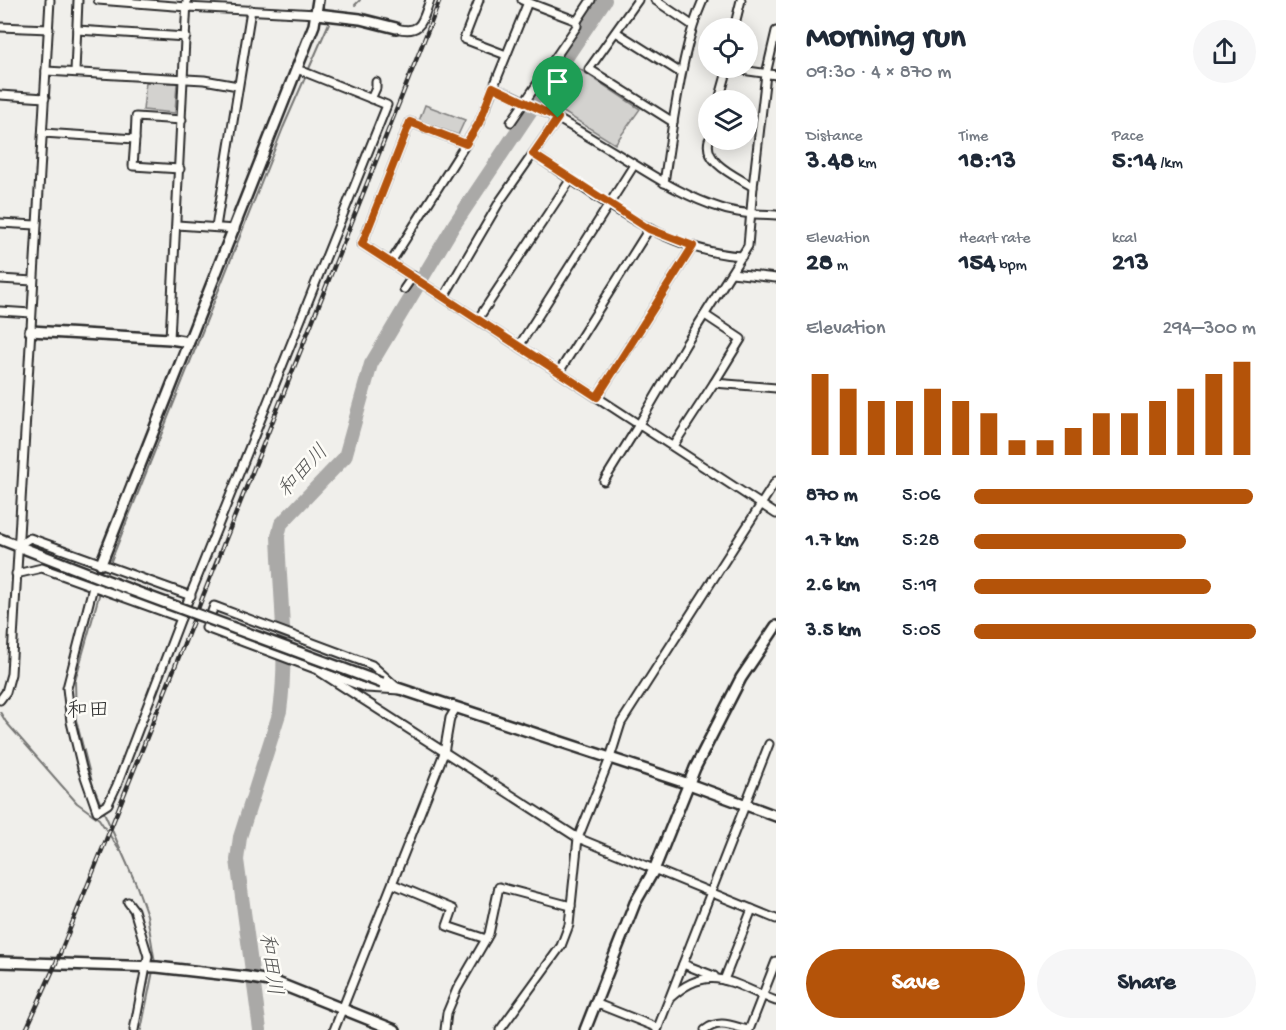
<!DOCTYPE html>
<meta charset="utf-8">
<style>
:root{--surface:#fff;--page:#f6f6f7;--text:#1f2937;--muted:#747a83;--accent:#b45309}
body{margin:0;font-family:"Gochi Hand","Klee One",sans-serif;background:var(--page);color:var(--text);height:100vh;display:flex;flex-direction:column;font-size:22px;white-space:nowrap}
*{box-sizing:border-box;margin:0}
p{font-size:20px;color:var(--muted)}
.icon{flex:none;width:33px;height:33px;fill:none;stroke:currentColor;stroke-width:2;stroke-linecap:round;stroke-linejoin:round}
.map{position:relative;flex:1;overflow:hidden}
.details{display:flex;flex-direction:column;background:var(--surface);width:510px}
.details>*{flex:none}
.fabs{position:absolute;left:698px;top:18px;display:grid;gap:12px}
.fabs a{display:grid;place-items:center;width:60px;height:60px;border-radius:50%;background:var(--surface);box-shadow:0 3px 15px #0003;font-size:30px}
.pin{position:absolute;display:grid;place-items:center;width:51px;height:51px;color:#fff;margin:-62px -26px;border-radius:50% 50% 50% 0;rotate:-45deg;box-shadow:0 0 6px #0007}
.pin .icon{rotate:45deg}
.round{display:grid;place-items:center;flex:none;width:63px;height:63px;border-radius:32px;background:var(--page)}
.headline{display:flex;align-items:center;justify-content:space-between;height:102px;padding:0 30px}
h1{font-size:33px;font-weight:700;line-height:45px}
.metrics{display:grid;grid-template-columns:repeat(3,1fr);gap:9px;height:102px;padding:6px 30px}
.metrics div{display:grid;align-content:center}
.metrics b{font-size:26px;font-weight:700}
.metrics small{font-size:16px;font-weight:400}
.metrics p{font-size:16px}
.chart{height:168px;padding:12px 30px}
.chart p{display:flex;justify-content:space-between}
.chart svg{width:100%;height:108px;margin-top:6px;stroke:var(--accent);stroke-width:6}
.action{display:flex;gap:12px;margin-top:auto;padding:12px 30px}
.action a{flex:1;height:69px;border-radius:36px;background:var(--accent);color:#fff;font-size:24px;font-weight:700;line-height:69px;text-align:center}
.action a+a{background:var(--page);color:var(--text)}
ul{padding:0 30px;list-style:none;font-size:20px}
li{display:grid;grid-template-columns:96px 72px 1fr;align-items:center;height:45px}
li i{height:15px;border-radius:8px;background:var(--accent)}
main{display:flex;flex:1;min-height:0}
.map>svg:first-child{display:block}
.green{fill:#d3d2cf;stroke:#7f7e7d;stroke-width:1.5}
.lines{fill:none;stroke-linecap:round;stroke-linejoin:round}
.stream{stroke:#777775;stroke-width:2}
.river{stroke:#aaa9a7;stroke-width:14}
.street-casing{stroke:#2b2b2b;stroke-width:11}
.secondary-casing{stroke:#2b2b2b;stroke-width:14}
.street{stroke:#fdfcf7;stroke-width:7}
.secondary{stroke:#fdfcf7;stroke-width:9}
.rail-casing{stroke:#2b2b2b;stroke-width:4.5}
.rail{stroke:#fdfcf7;stroke-width:2;stroke-dasharray:7;stroke-linecap:butt}
.secondary-bridge-casing{stroke:#2b2b2b;stroke-width:14;stroke-linecap:butt}
.secondary-bridge{stroke:#fdfcf7;stroke-width:9}
.route-casing{stroke:#fff;stroke-width:12}
.route{stroke:#b45309;stroke-width:8}
.labels{text-anchor:middle;stroke-width:5;stroke-linejoin:round;paint-order:stroke}
.water-label{font-size:21px;font-style:italic;fill:#575756;stroke:#fdfcf7}
.neighbourhood-label{font-size:21px;fill:#2b2b2b;stroke:#fdfcf7}
</style>
<main>
<div class="map">
<svg width="776" height="1030" viewBox="0 0 776 1030">
<rect width="100%" height="100%" fill="#f0efeb"/>
<filter id="ink" filterUnits="userSpaceOnUse"><feTurbulence type="fractalNoise" baseFrequency=".0167" numOctaves="2"/><feDisplacementMap in="SourceGraphic" scale="12" xChannelSelector="R" yChannelSelector="G"/><feConvolveMatrix kernelMatrix="1 2 1 2 8 2 1 2 1" color-interpolation-filters="sRGB"/></filter>
<g filter="url(#ink)">
<g class="green">
<polygon points="569,62 640,109 615,144 544,100"/>
<polygon points="146,82 177,83 175,113 143,110"/>
<polygon points="425,105 465,120 458,135 419,121"/>
</g>
<g class="lines">
<g class="stream">
<polyline points="355,5 360,0"/>
<polyline points="105,576 283,128 329,23"/>
<polyline points="0,712 6,722 77,803 99,819 120,851"/>
<polyline points="101,805 93,786 76,720 75,681 103,581"/>
<polyline points="103,810 136,884 147,915 155,963"/>
<polyline points="141,1030 153,971"/>
</g>
<path class="river" d="M260,1030L237,860L240,837L280,711C288,653 280,593 278,536L281,524L345,457L371,364L454,225L605,0"/>
<defs>
<g id="street">
<polyline points="98,0 187,7 317,14"/>
<polyline points="479,0 464,39 506,55"/>
<polyline points="522,0 577,21"/>
<path d="M638,0L589,69L673,122C680,80 686,39 703,0"/>
<polyline points="655,0 692,25"/>
<polyline points="0,27 49,29"/>
<path d="M396,28C422,35 422,21 430,0"/>
<polyline points="734,28 741,0"/>
<polyline points="77,30 186,37"/>
<polyline points="616,32 681,73"/>
<polyline points="728,68 776,75"/>
<polyline points="46,71 204,80 238,86"/>
<polyline points="75,72 78,0"/>
<path d="M493,87C538,106 578,130 619,155C652,175 684,197 721,208C739,214 758,214 776,215"/>
<polyline points="0,95 45,98"/>
<polyline points="371,99 376,88 376,82"/>
<polyline points="719,100 728,68"/>
<polyline points="511,122 577,26 577,21 591,0"/>
<polyline points="43,133 135,139 136,117 182,120"/>
<polyline points="135,139 133,166 180,169"/>
<polyline points="466,144 410,122 362,244 776,514"/>
<path d="M533,154C596,195 664,252 742,256"/>
<polyline points="664,183 673,122"/>
<polyline points="753,187 766,74 776,31"/>
<polyline points="0,223 36,225"/>
<polyline points="177,225 235,229"/>
<polyline points="216,227 251,10"/>
<polyline points="391,262 479,123 528,2"/>
<polyline points="732,273 776,278"/>
<polyline points="0,279 33,281"/>
<polyline points="404,289 413,276"/>
<polyline points="444,297 500,201 558,118"/>
<polyline points="0,311 31,313"/>
<polyline points="705,315 741,339 714,383 776,388"/>
<polyline points="478,319 571,179"/>
<polyline points="170,339 187,0"/>
<polyline points="519,346 634,165"/>
<polyline points="559,372 649,229"/>
<polyline points="597,397 693,246"/>
<polyline points="673,446 714,383"/>
<path d="M604,481L638,426L686,344L748,246L753,187C736,176 703,163 709,140"/>
<polyline points="17,546 30,538 191,596"/>
<polyline points="16,574 42,568 181,618"/>
<polyline points="93,587 67,688 71,722 82,768 97,811 108,804 117,785 181,618 387,105 297,69"/>
<polygon points="214,606 372,665 400,690 366,688 206,628"/>
<polyline points="320,672 578,838 776,919"/>
<polyline points="0,700 6,692 11,674 50,0"/>
<polyline points="393,884 453,909 447,926 486,939"/>
<polyline points="128,902 134,910 148,956 134,1030"/>
<polyline points="683,964 714,976"/>
<polyline points="724,980 752,909"/>
<path d="M670,998C710,961 733,985 776,1001"/>
<polyline points="595,1003 658,1028"/>
<polyline points="334,1030 444,753 450,718 456,708"/>
<polyline points="445,1030 447,1013 457,989 489,934 499,887 571,906"/>
<polyline points="500,1030 561,946 569,925 578,838 610,758 621,723 776,481"/>
<polyline points="657,1030 769,744"/>
<path d="M705,1030C719,1019 732,1026 748,1030"/>
<polyline points="749,1030 776,961"/>
</g>
<g id="secondary">
<polyline points="317,14 360,19 396,28"/>
<polyline points="30,331 170,339 189,342"/>
<polyline points="0,539 131,590"/>
<polyline points="101,564 314,25 318,0"/>
<polyline points="382,683 689,784 776,816"/>
<polyline points="0,962 157,967 246,977 275,982 395,1030"/>
<polyline points="585,1030 635,903 654,870 695,768 741,678 776,626"/>
</g>
</defs>
<use href="#street" class="street-casing"/>
<use href="#secondary" class="secondary-casing"/>
<use href="#street" class="street"/>
<use href="#secondary" class="secondary"/>
<defs>
<polyline id="rail" points="26,1030 56,963 106,840 440,0"/>
</defs>
<use href="#rail" class="rail-casing"/>
<use href="#rail" class="rail"/>
<defs>
<polyline id="secondary-bridge" points="131,590 382,683"/>
</defs>
<use href="#secondary-bridge" class="secondary-bridge-casing"/>
<use href="#secondary-bridge" class="secondary-bridge"/>
</g>
</g>
<g class="lines" filter="url(#ink)">
<defs>
<polygon id="route" points="493,87 558,118 533,154 649,229 693,246 597,397 362,244 410,122 466,144 479,123"/>
</defs>
<use href="#route" class="route-casing"/>
<use href="#route" class="route"/>
</g>
<g class="labels">
<g class="water-label">
<text transform="translate(302 470) rotate(-47)" y="7">和田川</text>
<text transform="translate(272 964) rotate(82)" y="7">和田川</text>
</g>
<g class="neighbourhood-label">
<text x="88" y="716">和田</text>
</g>
</g>
</svg>
<div class="fabs">
<a><svg class="icon" aria-label="locate" viewBox="0 0 24 24"><circle cx="12" cy="12" r="6"/><path d="M12 2v4M12 18v4M2 12h4M18 12h4"/></svg></a>
<a><svg class="icon" aria-label="layers" viewBox="0 0 24 24"><path d="M12 4l9 5-9 5-9-5zM3 14l9 5 9-5"/></svg></a>
</div>
<div class="pin" style="left:558px;top:118px;background:#1e9e55"><svg class="icon" aria-label="arrive" viewBox="0 0 24 24"><path d="M6 21V4h12l-3 4 3 4H6"/></svg></div>
</div>
<section class="details">
<div class="headline"><div><h1>Morning run</h1><p>09:30 · 4 × 870 m</p></div><a class="round"><svg class="icon" aria-label="share" viewBox="0 0 24 24"><path d="M12 15V3M7 8l5-5 5 5M5 13v7h14v-7"/></svg></a></div>
<div class="metrics">
<div><p>Distance</p><b>3.48<small> km</small></b></div>
<div><p>Time</p><b>18:13</b></div>
<div><p>Pace</p><b>5:14<small> /km</small></b></div>
</div>
<div class="metrics">
<div><p>Elevation</p><b>28<small> m</small></b></div>
<div><p>Heart rate</p><b>154<small> bpm</small></b></div>
<div><p>kcal</p><b>213</b></div>
</div>
<div class="chart"><p><span>Elevation</span>294–300 m</p>
<svg viewBox="0 0 160 44" preserveAspectRatio="none"><path d="M5 44V11M15 44V17M25 44V22M35 44V22M45 44V17M55 44V22M65 44V27M75 44V38M85 44V38M95 44V33M105 44V27M115 44V27M125 44V22M135 44V17M145 44V11M155 44V6"/></svg>
</div>
<ul>
<li><b>870 m</b>5:06<i style="width:99%"></i></li>
<li><b>1.7 km</b>5:28<i style="width:75%"></i></li>
<li><b>2.6 km</b>5:19<i style="width:84%"></i></li>
<li><b>3.5 km</b>5:05<i style="width:100%"></i></li>
</ul>
<div class="action"><a>Save</a><a>Share</a></div>
</section>
</main>
